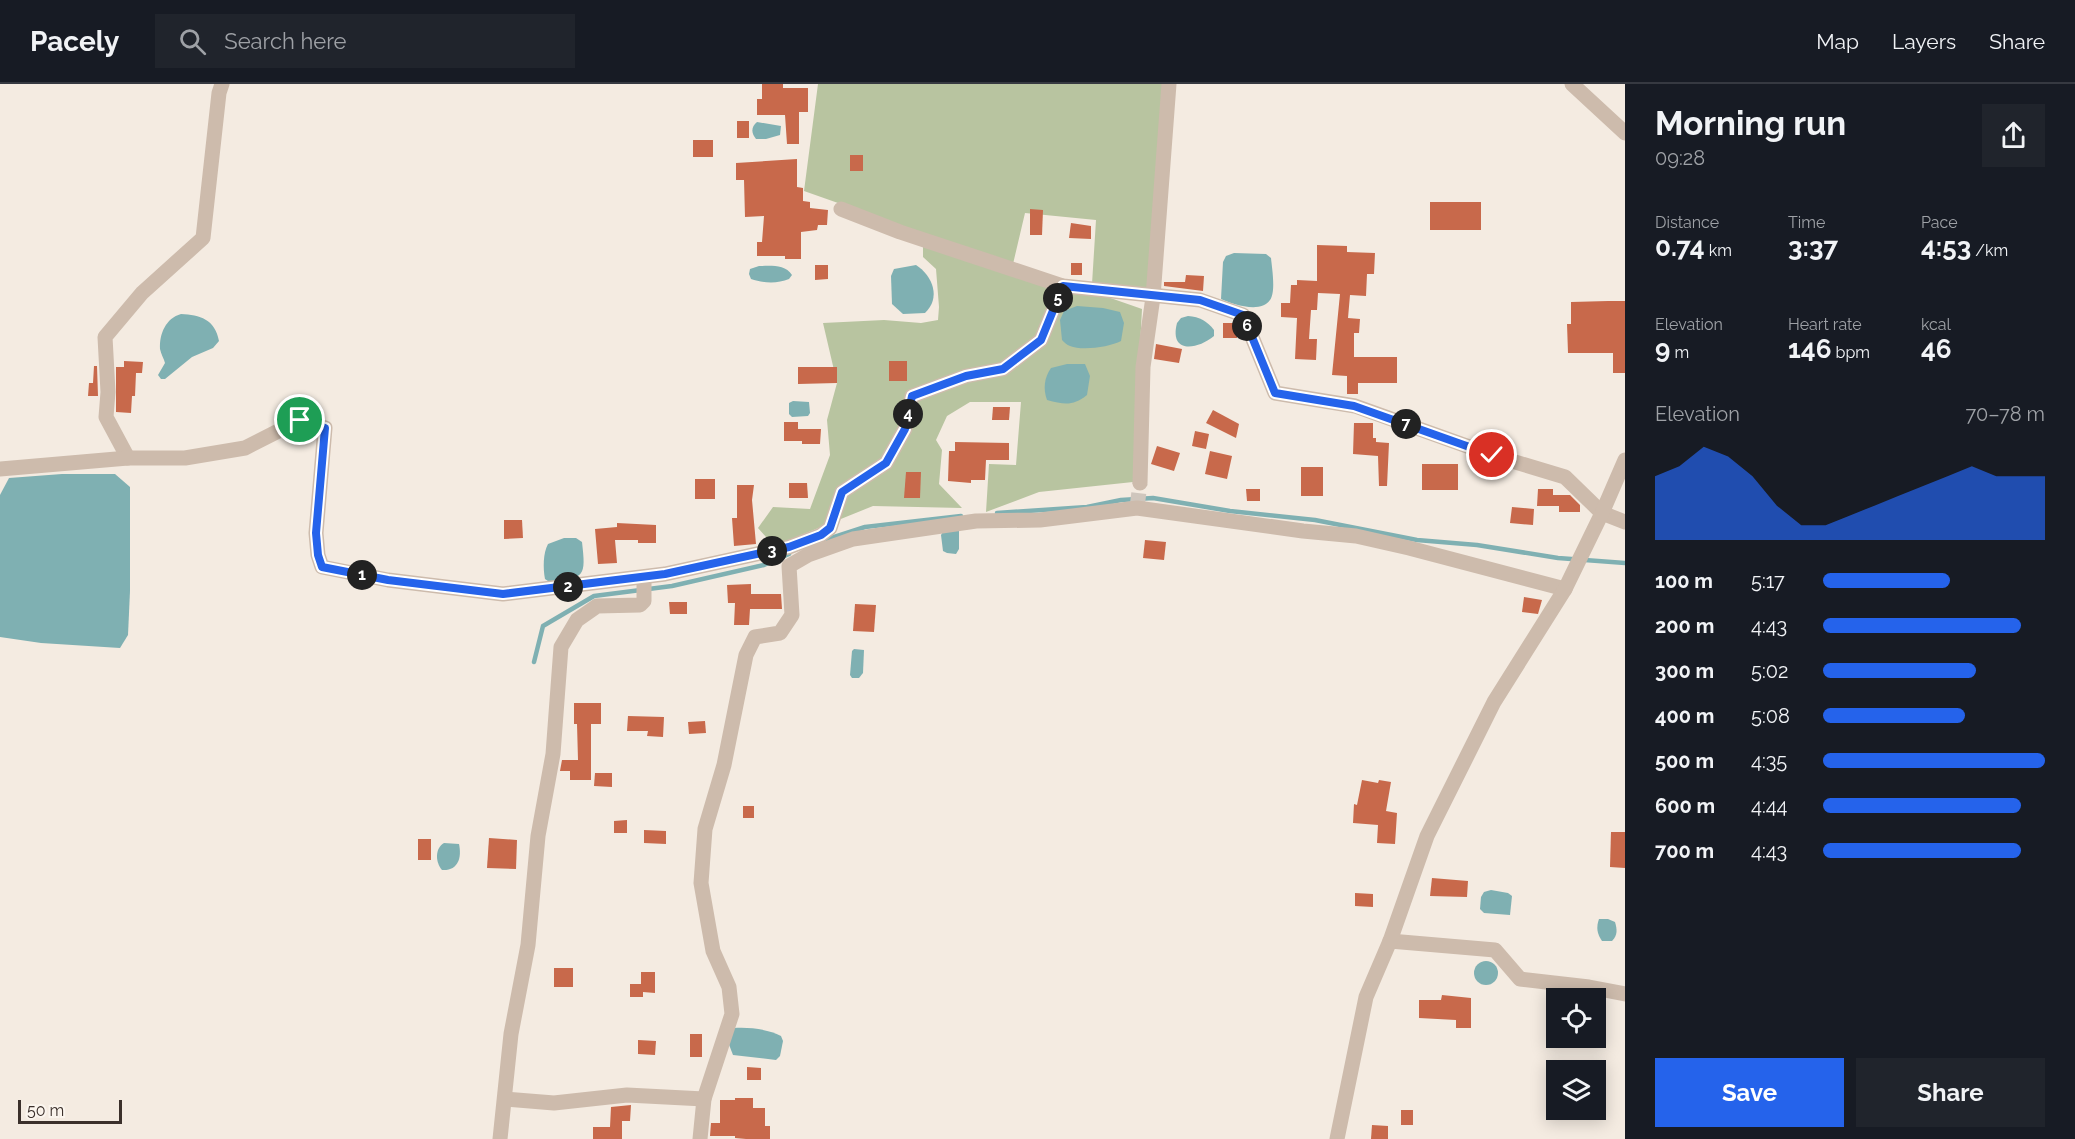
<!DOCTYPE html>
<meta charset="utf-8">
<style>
:root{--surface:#171b24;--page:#20242c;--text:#f1f3f6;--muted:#9ea1a6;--line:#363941;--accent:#2563eb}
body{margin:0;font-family:Raleway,sans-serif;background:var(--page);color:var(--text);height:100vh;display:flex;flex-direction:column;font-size:22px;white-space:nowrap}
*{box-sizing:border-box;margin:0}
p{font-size:20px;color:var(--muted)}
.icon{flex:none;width:33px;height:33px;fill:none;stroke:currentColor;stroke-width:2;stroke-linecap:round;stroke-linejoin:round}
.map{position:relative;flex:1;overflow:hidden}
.details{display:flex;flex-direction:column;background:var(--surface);width:450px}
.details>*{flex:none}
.controls{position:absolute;left:1546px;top:904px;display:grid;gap:12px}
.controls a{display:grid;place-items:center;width:60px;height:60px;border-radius:0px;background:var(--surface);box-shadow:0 3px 15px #0003;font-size:30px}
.scale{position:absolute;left:18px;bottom:15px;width:104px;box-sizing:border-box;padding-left:6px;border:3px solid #3b302b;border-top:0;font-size:16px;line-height:21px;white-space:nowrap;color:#3b302b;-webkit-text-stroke:4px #fbf5ee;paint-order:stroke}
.pin{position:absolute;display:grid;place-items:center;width:51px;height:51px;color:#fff;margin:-26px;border:3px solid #fff;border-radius:50%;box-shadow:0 2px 6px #0007}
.km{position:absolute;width:30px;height:30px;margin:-15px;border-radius:50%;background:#222;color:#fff;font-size:16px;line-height:30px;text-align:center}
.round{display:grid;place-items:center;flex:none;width:63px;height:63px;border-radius:0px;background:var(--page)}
.summary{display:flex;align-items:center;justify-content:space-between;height:102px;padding:0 30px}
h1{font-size:33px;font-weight:700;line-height:45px}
.figures{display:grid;grid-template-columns:repeat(3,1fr);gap:9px;height:102px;padding:6px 30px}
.figures div{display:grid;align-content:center}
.figures b{font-size:26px;font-weight:700}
.figures small{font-size:16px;font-weight:400}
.figures p{font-size:16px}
.chart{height:168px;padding:12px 30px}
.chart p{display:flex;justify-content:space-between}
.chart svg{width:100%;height:108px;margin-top:6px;fill:var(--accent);opacity:.7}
.primary-button{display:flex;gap:12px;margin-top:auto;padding:12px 30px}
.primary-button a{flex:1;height:69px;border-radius:0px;background:var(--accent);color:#fff;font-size:24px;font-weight:700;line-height:69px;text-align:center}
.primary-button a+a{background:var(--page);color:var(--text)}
ul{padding:0 30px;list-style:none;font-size:20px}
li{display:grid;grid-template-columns:96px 72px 1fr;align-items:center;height:45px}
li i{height:15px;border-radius:8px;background:var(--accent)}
header{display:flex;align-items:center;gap:36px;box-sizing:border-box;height:84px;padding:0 30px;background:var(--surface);border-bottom:2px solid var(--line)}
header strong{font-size:28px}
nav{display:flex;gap:33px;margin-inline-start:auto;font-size:21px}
.search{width:420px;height:54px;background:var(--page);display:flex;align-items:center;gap:15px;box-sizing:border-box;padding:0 21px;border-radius:0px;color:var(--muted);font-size:22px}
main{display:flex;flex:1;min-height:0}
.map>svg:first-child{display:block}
.green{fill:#b8c4a0}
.water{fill:#7fb0b2}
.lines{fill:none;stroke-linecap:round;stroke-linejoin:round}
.stream{stroke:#7fb0b2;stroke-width:4.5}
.building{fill:#c8694b}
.minor-tunnel{stroke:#cfc6bd;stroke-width:15;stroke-dasharray:15 8;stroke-linecap:butt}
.minor{stroke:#cdbbac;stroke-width:15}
.route-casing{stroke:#fff;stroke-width:12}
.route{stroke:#2563eb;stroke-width:8}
</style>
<header>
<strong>Pacely</strong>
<div class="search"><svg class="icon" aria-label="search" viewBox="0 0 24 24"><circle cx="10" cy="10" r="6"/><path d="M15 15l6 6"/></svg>Search here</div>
<nav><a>Map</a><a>Layers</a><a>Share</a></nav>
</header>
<main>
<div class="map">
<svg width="1625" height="1055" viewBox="0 0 1625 1055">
<rect width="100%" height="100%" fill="#f4ebe1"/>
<polygon class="green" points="818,0 1167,0 1150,207 1092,200 1096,136 1025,129 1013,180 1142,225 1133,398 1039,408 986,428 989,380 1016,381 1021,318 970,318 947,332 936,356 942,366 939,400 962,424 873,422 774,462 758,444 773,423 810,425 830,371 827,336 837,299 823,239 884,236 921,239 938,236 939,223 936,185 923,173 923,149 804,107"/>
<g class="water">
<path d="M757,38L781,42L780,51L766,55H756C751,49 751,43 757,38Z"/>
<path d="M1234,169L1266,170L1271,174C1272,184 1276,208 1270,216C1261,230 1232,220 1221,215L1223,178L1226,172Z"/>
<path d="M916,181C933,192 941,214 925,229L903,230L892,220L891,192L894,185Z"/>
<path d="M759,182C770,182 785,180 792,191L789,195C777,200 763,199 751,195L749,190L750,185Z"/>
<path d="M1077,222L1103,224L1120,228L1124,239L1121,257C1110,263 1082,267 1070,262C1067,261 1064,258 1062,256L1060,236L1064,227Z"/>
<path d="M181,230C200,231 215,235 219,257L213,264L192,273L165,295H161L158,291L165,279C164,275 161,270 160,265C159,250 166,234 181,230Z"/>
<path d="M1188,232C1200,233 1207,237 1214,246V252C1197,266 1169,270 1177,239L1181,234Z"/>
<path d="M1067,280H1085L1090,292L1087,311C1073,322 1065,321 1047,316C1043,305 1044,294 1051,284Z"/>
<polygon points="793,317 809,318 810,329 808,332 792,333 789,330 789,319"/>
<polygon points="62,390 115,390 130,403 130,507 128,551 120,564 41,559 0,553 0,411 9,394"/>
<polygon points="959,445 959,465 956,470 947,469 943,467 941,451 944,446"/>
<path d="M564,454H576L582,458C586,493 585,493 551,499L545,495C543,484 543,469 548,460Z"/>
<polygon points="854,565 864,566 863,589 859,594 852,594 850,591 852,567"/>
<path d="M444,759L459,760C462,774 458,787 442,786C435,778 435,764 444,759Z"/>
<polygon points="1491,806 1508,809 1512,812 1510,831 1484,829 1480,825 1481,813 1484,808"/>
<path d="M1599,835H1608L1615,838C1617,845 1618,851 1612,857H1602C1597,850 1596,843 1599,835Z"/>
<circle cx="1486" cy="889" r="12"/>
<path d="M734,944C749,943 768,945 781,952L783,957L780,972L776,976L733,971L728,958Z"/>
</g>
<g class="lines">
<g class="stream">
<polyline points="997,429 1087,423 1121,416 1153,414 1230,427 1315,436 1417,456 1477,461 1558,474 1625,479"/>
<polyline points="825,456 865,443 961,432"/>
<polyline points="534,578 543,542 594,512 672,502 764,481 789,470"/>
</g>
</g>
<g class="building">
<polygon points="762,0 783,0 783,4 808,4 808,28 799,28 799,60 787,60 785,31 757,31 757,15 762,15"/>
<rect x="737" y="37" width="12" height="17"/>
<rect x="693" y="56" width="20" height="17"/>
<rect x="850" y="71" width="13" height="16"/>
<polygon points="797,75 797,103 803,104 803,117 810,118 810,124 828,126 827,141 818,141 817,146 801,148 801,175 785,175 785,172 757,172 757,158 762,158 764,132 745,133 744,96 736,96 736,79"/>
<rect x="1430" y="118" width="51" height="28"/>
<polygon points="1030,125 1043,126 1042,151 1030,151"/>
<polygon points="1071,139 1091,142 1091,155 1069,154"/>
<polygon points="1317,161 1347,162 1347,168 1375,169 1374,190 1367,190 1366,212 1350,211 1348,234 1360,235 1359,249 1354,249 1354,273 1397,273 1397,299 1358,299 1358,310 1347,310 1347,292 1332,291 1340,210 1318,209 1317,226 1311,226 1309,255 1317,255 1316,276 1295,275 1297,234 1281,233 1281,219 1290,219 1291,201 1297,201 1297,196 1317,197"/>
<rect x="1071" y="179" width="11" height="12"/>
<polygon points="815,181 828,181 828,195 815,196"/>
<polygon points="1186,191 1204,192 1203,207 1164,202 1164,198 1185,198"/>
<polygon points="1608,217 1625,217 1625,289 1613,289 1613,269 1568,269 1567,240 1571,240 1571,218"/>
<polygon points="1223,239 1236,239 1237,254 1223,254"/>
<polygon points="1156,260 1182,265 1179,279 1154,275"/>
<polygon points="124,277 143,278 142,289 136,289 135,312 132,312 131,329 116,328 116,283 124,283"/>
<rect x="889" y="277" width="18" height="20"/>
<polygon points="94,282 97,282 98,312 88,312 89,299 93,299"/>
<polygon points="798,283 837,283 837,299 798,300"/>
<polygon points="993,323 1010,323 1009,336 992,336"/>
<polygon points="1213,326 1239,340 1236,354 1206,339"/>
<polygon points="784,338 798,338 798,345 821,345 820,360 802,360 802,357 784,357"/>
<polygon points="1354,339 1373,339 1373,354 1376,354 1376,358 1389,359 1387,402 1379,402 1378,372 1353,370"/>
<polygon points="1195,347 1209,350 1206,365 1192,362"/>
<polygon points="955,358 1009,359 1009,376 986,376 985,396 971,396 971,399 948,397 949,367 955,367"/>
<polygon points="1157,362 1180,369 1174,387 1151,380"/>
<polygon points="1210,367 1232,372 1227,395 1205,390"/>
<rect x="1422" y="380" width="36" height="26"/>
<rect x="1301" y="383" width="22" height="29"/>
<polygon points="906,388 921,388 920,414 904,414"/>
<rect x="695" y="395" width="20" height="20"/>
<polygon points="789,399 807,399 808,414 789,414"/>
<polygon points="737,401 754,401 752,416 756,460 734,462 732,434 737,434"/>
<polygon points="1246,405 1260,405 1260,417 1247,417"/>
<polygon points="1538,405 1553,405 1553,411 1570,411 1580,421 1580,428 1559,428 1559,422 1537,422"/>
<polygon points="1512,423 1534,425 1533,441 1510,439"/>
<polygon points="504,436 522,436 523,454 504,455"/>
<polygon points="617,439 656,441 656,459 638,459 638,456 615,456 617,479 598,480 595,445 617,443"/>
<polygon points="1145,456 1166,458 1164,476 1143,474"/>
<polygon points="751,500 751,510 781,510 782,525 750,525 749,541 734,541 735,519 728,519 727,501"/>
<polygon points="1524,513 1542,516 1538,530 1522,528"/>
<polygon points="669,518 687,518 687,530 670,530"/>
<polygon points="855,520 876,521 874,548 853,547"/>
<polygon points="574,619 601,619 601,640 591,640 591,696 570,696 570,687 560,687 562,676 578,676 577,640 574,640"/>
<polygon points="628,632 664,633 663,653 647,652 648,647 627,647"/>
<polygon points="705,637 706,649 689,650 688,638"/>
<polygon points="595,689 612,689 612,703 594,702"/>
<polygon points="1362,696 1378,699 1379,696 1391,698 1386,727 1397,729 1395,760 1377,759 1378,741 1353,739 1354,720 1357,721"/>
<rect x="743" y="722" width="11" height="12"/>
<polygon points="627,736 627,749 614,749 614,737"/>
<polygon points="644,746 666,747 666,760 644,759"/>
<polygon points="1611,748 1625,748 1625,784 1610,783"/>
<polygon points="489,754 517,756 516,785 487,784"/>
<rect x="418" y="755" width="13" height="21"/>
<polygon points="1432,794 1468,797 1467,813 1430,812"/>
<polygon points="1355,809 1373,810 1373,823 1355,822"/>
<rect x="554" y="884" width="19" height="19"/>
<polygon points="641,888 655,888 655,909 643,908 643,913 630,913 630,900 641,900"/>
<polygon points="1442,911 1471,914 1471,944 1456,944 1456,936 1419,934 1419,916 1441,916"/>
<rect x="690" y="950" width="12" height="23"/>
<polygon points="638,956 656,957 655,971 638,970"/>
<polygon points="747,983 761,984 761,996 747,996"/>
<polygon points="735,1014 753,1014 753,1024 765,1024 765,1042 770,1042 770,1055 746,1055 735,1054 735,1052 710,1052 711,1039 720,1039 720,1016 735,1016"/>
<polygon points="631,1021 630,1037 622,1037 622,1055 593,1055 593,1043 610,1043 611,1023"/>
<rect x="1401" y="1026" width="12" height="15"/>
<polygon points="1372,1041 1388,1042 1388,1055 1371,1055"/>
</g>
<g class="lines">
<polyline class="minor-tunnel" points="1137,424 1140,399"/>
<g class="minor">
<polyline points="1572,0 1625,49"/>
<polyline points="841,125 900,148 1063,202 1200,216 1243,231 1275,309 1355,322 1492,371 1565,393 1602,429 1625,438"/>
<polyline points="128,374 106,333 108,308 105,253 142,209 203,154 219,9 222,0"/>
<polyline points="0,385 128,374 185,374 245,364 300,336 325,344 316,449 318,471 322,483 388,496 503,510 665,490 789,463 821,451 830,444 842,408 886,379 905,345 912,312 966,292 1003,285 1041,256 1063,202"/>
<polyline points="1140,399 1143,283 1153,213 1169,0"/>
<polyline points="1390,857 1495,866 1520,895 1589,903 1625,910"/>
<polyline points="505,1015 554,1019 627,1011 704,1015"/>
<polyline points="500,1055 511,950 528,861 538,752 553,670 561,563 577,536 597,522 640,521 644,517 644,494"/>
<polyline points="700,1055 704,1015 732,930 729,903 713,867 701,799 705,745 724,681 746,571 755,553 780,549 792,531 789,482 808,471 853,455 976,437 1040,436 1137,424 1303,447 1356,452 1409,464 1565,505"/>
<polyline points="1337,1055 1366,913 1390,857 1427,752 1494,618 1565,505 1602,429 1625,376"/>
</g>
</g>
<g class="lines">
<defs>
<polyline id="route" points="300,336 325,344 316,449 318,471 322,483 388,496 503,510 665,490 789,463 821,451 830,444 842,408 886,379 905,345 912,312 966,292 1003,285 1041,256 1063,202 1200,216 1243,231 1275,309 1354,322 1492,371"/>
</defs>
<use href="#route" class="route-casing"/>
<use href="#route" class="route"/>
</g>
</svg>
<div class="controls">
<a><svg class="icon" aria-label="locate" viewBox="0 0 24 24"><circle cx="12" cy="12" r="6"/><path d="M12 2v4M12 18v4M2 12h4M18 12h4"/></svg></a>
<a><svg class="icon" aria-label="layers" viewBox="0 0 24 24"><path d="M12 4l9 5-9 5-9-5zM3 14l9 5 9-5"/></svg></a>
</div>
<div class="scale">50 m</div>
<div class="pin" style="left:300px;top:336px;background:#1e9e55"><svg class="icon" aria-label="arrive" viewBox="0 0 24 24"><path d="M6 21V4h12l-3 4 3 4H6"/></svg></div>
<div class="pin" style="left:1492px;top:371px;background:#d93025"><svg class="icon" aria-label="check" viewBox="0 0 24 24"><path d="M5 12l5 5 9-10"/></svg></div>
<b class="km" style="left:362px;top:491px">1</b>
<b class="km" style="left:568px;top:503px">2</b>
<b class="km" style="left:772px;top:467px">3</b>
<b class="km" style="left:908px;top:330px">4</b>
<b class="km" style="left:1058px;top:214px">5</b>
<b class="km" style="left:1247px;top:242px">6</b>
<b class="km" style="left:1406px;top:340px">7</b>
</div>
<section class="details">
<div class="summary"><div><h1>Morning run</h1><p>09:28</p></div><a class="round"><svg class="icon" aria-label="share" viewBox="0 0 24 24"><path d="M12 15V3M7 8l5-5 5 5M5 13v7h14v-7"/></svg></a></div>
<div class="figures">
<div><p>Distance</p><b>0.74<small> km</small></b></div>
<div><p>Time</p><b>3:37</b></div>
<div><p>Pace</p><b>4:53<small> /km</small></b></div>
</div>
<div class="figures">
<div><p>Elevation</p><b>9<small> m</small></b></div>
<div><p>Heart rate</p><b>146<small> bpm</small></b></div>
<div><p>kcal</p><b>46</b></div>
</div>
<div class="chart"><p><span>Elevation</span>70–78 m</p>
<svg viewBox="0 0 160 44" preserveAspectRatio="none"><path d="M0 44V18L10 14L20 6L30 10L40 18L50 30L60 38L70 38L80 34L90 30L100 26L110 22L120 18L130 14L140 18L150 18L160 18V44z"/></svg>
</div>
<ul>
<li><b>100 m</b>5:17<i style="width:57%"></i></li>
<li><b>200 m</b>4:43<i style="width:89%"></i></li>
<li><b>300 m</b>5:02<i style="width:69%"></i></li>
<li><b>400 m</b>5:08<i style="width:64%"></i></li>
<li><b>500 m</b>4:35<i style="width:100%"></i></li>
<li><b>600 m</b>4:44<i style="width:89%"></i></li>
<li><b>700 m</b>4:43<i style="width:89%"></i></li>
</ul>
<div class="primary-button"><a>Save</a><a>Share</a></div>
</section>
</main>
